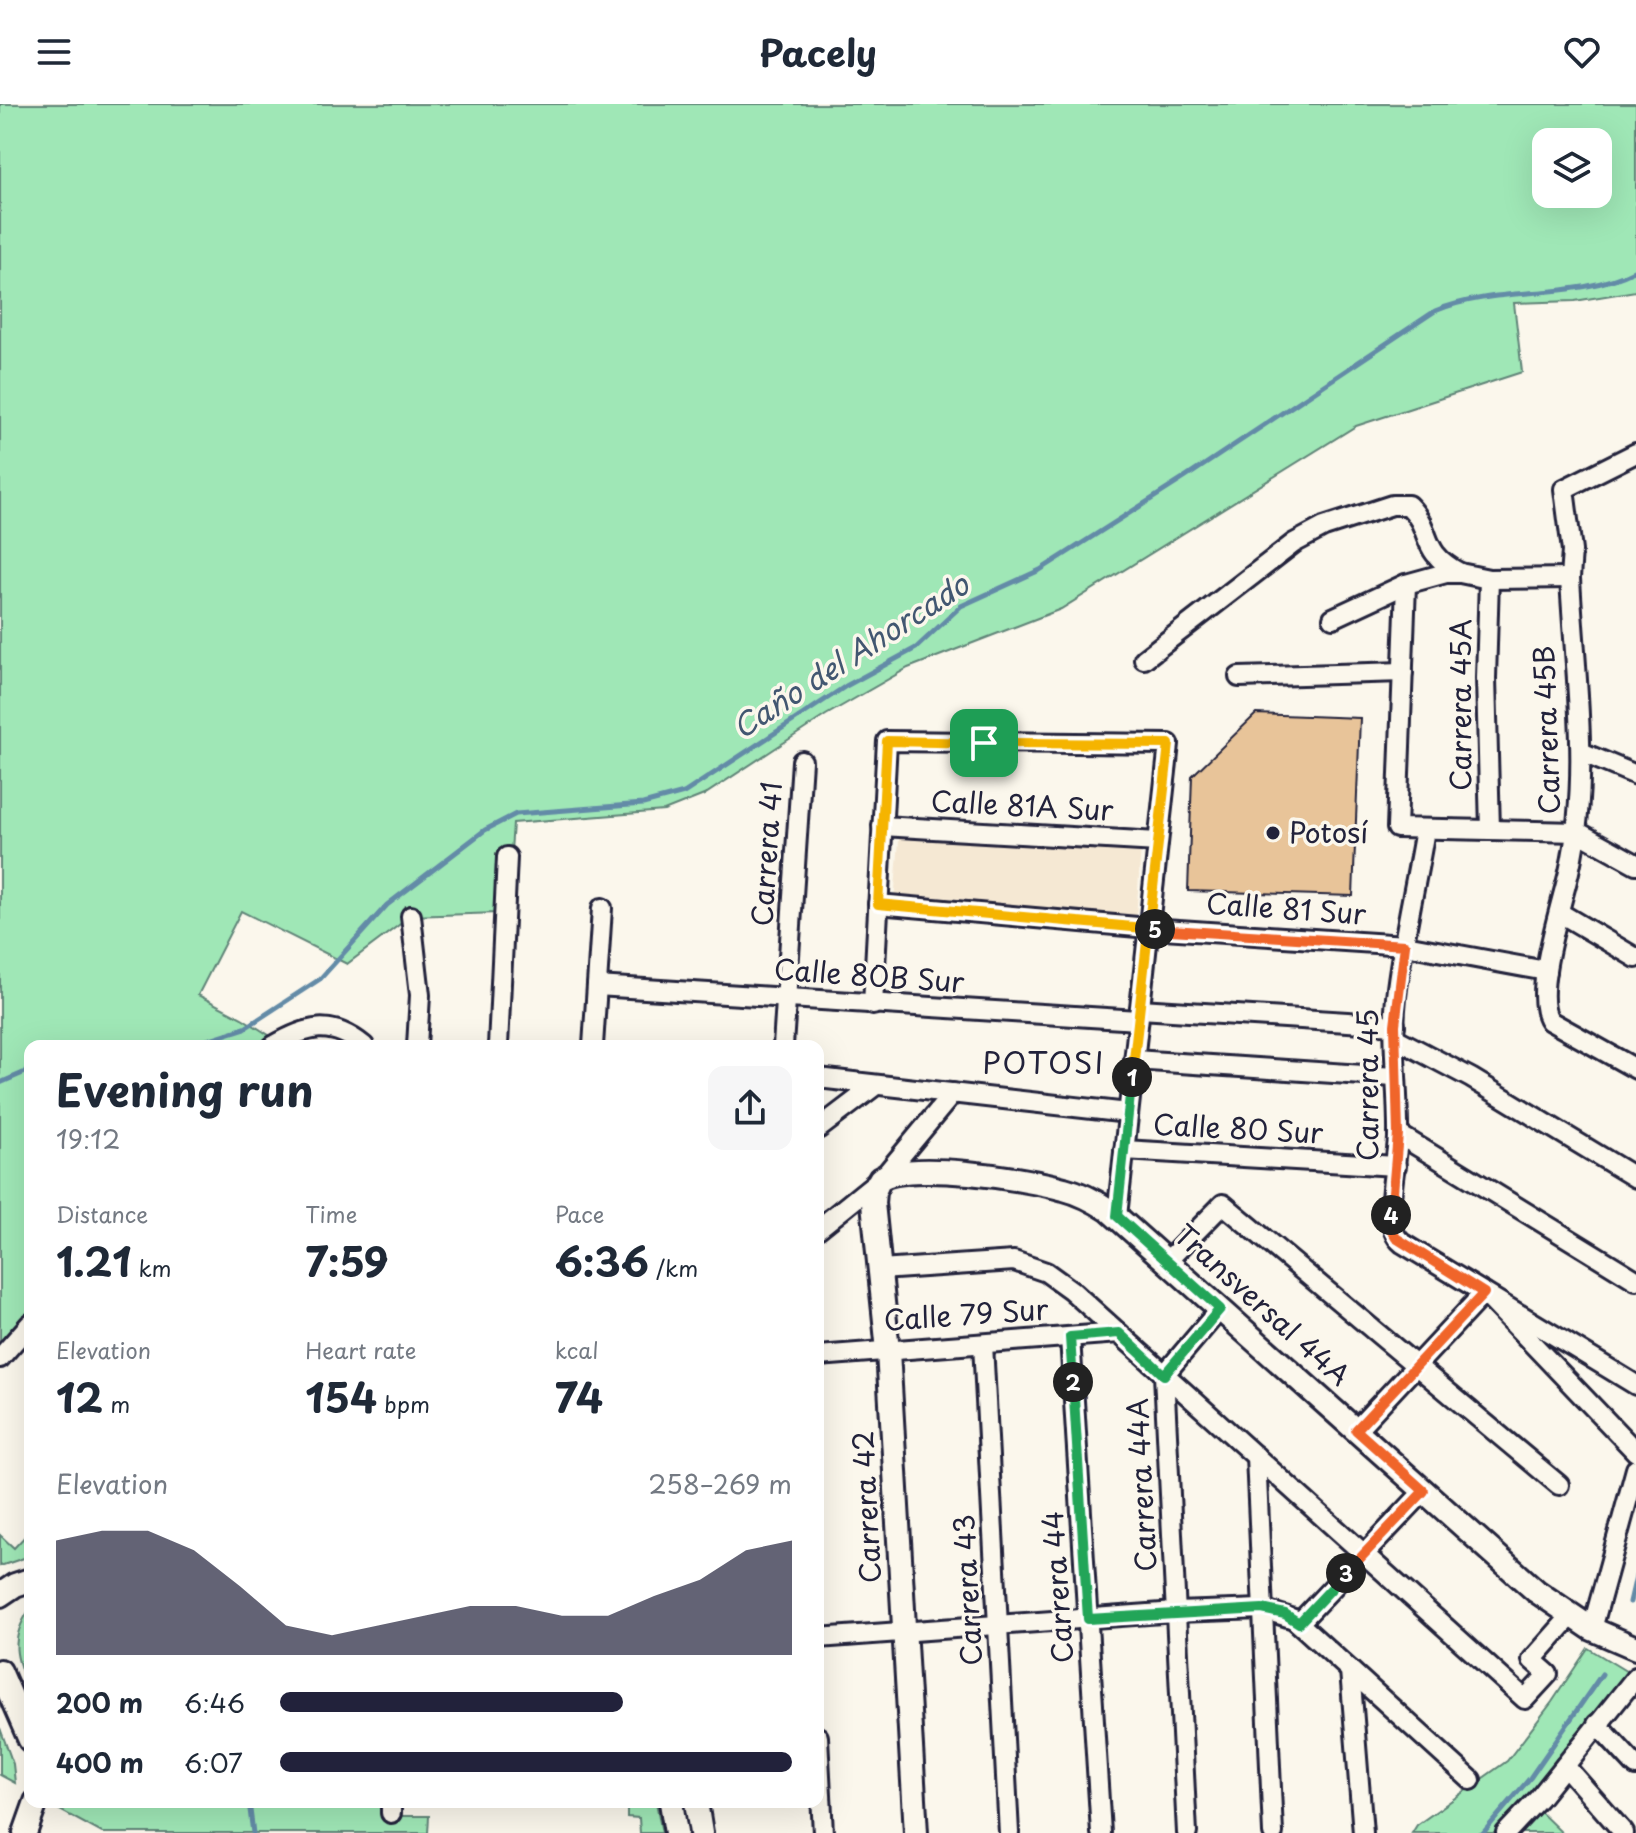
<!DOCTYPE html>
<meta charset="utf-8">
<style>
:root{--surface:#fff;--page:#f6f6f7;--text:#1f2937;--muted:#747a83;--accent:#22223b}
body{margin:0;font-family:"Playpen Sans",sans-serif;background:var(--page);color:var(--text);height:100vh;display:flex;flex-direction:column;font-size:30px;white-space:nowrap}
*{box-sizing:border-box;margin:0}
p{font-size:26px;color:var(--muted)}
.icon{flex:none;width:44px;height:44px;fill:none;stroke:currentColor;stroke-width:2;stroke-linecap:round;stroke-linejoin:round}
.map{position:relative;flex:1;overflow:hidden}
.side{position:absolute;left:24px;top:936px;width:800px;height:768px;display:flex;flex-direction:column;background:var(--surface);border-radius:16px;box-shadow:0 8px 32px #0002}
.side>*{flex:none}
.buttons{position:absolute;left:1532px;top:24px;display:grid;gap:16px}
.buttons a{display:grid;place-items:center;width:80px;height:80px;border-radius:16px;background:var(--surface);box-shadow:0 8px 32px #0002;font-size:40px}
.pin{position:absolute;display:grid;place-items:center;width:68px;height:68px;color:#fff;margin:-34px;border-radius:16px;box-shadow:0 4px 12px #0006}
.km{position:absolute;width:40px;height:40px;margin:-20px;border-radius:50%;background:#222;color:#fff;font-size:22px;line-height:40px;text-align:center}
.round{display:grid;place-items:center;flex:none;width:84px;height:84px;border-radius:16px;background:var(--page)}
.head{display:flex;align-items:center;justify-content:space-between;height:136px;padding:0 32px}
h1{font-size:44px;font-weight:700;line-height:60px}
.figures{display:grid;grid-template-columns:repeat(3,1fr);gap:12px;height:136px;padding:8px 32px}
.figures div{display:grid;align-content:center}
.figures b{font-size:40px;font-weight:700}
.figures small{font-size:22px;font-weight:400}
.figures p{font-size:22px}
.chart{height:224px;padding:16px 32px}
.chart p{display:flex;justify-content:space-between}
.chart svg{width:100%;height:144px;margin-top:8px;fill:var(--accent);opacity:.7}
ul{padding:0 32px;list-style:none;font-size:26px}
li{display:grid;grid-template-columns:128px 96px 1fr;align-items:center;height:60px}
li i{height:20px;border-radius:10px;background:var(--accent)}
header{display:flex;justify-content:space-between;align-items:center;height:104px;padding:0 32px;background:var(--surface);font-size:36px;font-weight:700}
.map>svg:first-child{display:block}
.built{fill:#f5e8d3}
.green{fill:#9fe7b6;stroke:#608478;stroke-width:2;fill-rule:evenodd}
.lines{fill:none;stroke-linecap:round;stroke-linejoin:round}
.stream{stroke:#638ba7;stroke-width:5}
.building{fill:#e8c499;stroke:#22223b;stroke-width:2}
.minor-casing{stroke:#22223b;stroke-width:24}
.tertiary-casing{stroke:#22223b;stroke-width:28}
.minor{stroke:#fbf7ec;stroke-width:18}
.tertiary{stroke:#fbf7ec;stroke-width:22}
.split-1-casing{stroke:#fff;stroke-width:16}
.split-2-casing{stroke:#fff;stroke-width:16}
.split-3-casing{stroke:#fff;stroke-width:16}
.split-4-casing{stroke:#fff;stroke-width:16}
.split-5-casing{stroke:#fff;stroke-width:16}
.split-6-casing{stroke:#fff;stroke-width:16}
.split-1{stroke:#f5b400;stroke-width:10}
.split-2{stroke:#22a559;stroke-width:10}
.split-3{stroke:#22a559;stroke-width:10}
.split-4{stroke:#f0652b;stroke-width:10}
.split-5{stroke:#f0652b;stroke-width:10}
.split-6{stroke:#f5b400;stroke-width:10}
.poi-dot{fill:#22223b;stroke:#fbf7ec;stroke-width:3}
.labels{text-anchor:middle;stroke-width:7;stroke-linejoin:round;paint-order:stroke}
.street-label{font-size:28px;fill:#22223b;stroke:#fbf7ec}
.poi-label{font-size:28px;fill:#22223b;stroke:#fbf7ec;text-anchor:start}
.water-label{font-size:30px;font-style:italic;fill:#425771;stroke:#fbf7ec}
.neighbourhood-label{font-size:30px;letter-spacing:2px;fill:#22223b;stroke:#fbf7ec}
</style>
<header><svg class="icon" aria-label="menu" viewBox="0 0 24 24"><path d="M4 6h16M4 12h16M4 18h16"/></svg>Pacely<svg class="icon" aria-label="heart" viewBox="0 0 24 24"><path d="M12 20l-8-8c-3-5 5-10 8-4 3-6 11-1 8 4z"/></svg></header>
<div class="map">
<svg width="1636" height="1729" viewBox="0 0 1636 1729">
<rect width="100%" height="100%" fill="#fbf7ec"/>
<filter id="ink" filterUnits="userSpaceOnUse"><feTurbulence type="fractalNoise" baseFrequency=".0125" numOctaves="2"/><feDisplacementMap in="SourceGraphic" scale="16" xChannelSelector="R" yChannelSelector="G"/><feConvolveMatrix kernelMatrix="1 2 1 2 8 2 1 2 1" color-interpolation-filters="sRGB"/></filter>
<g filter="url(#ink)">
<polygon class="built" points="900,724 1141,742 1136,815 894,797"/>
<g class="green">
<path d="M0,0H1636V187L1575,197L1514,199L1522,268L1356,322L1061,505L908,564L826,611L704,691L664,707L513,719L511,747L498,809L411,812L347,860L241,807L198,891L242,914L286,942H30V1229L0,1262ZM1546,38H1598V90H1546Z"/>
<polygon points="30,1427 30,1452 0,1462 0,1431 14,1444"/>
<path d="M30,1505V1586C15,1555 9,1535 30,1505Z"/>
<polygon points="1588,1544 1629,1569 1530,1698 1562,1729 1412,1729 1417,1721 1507,1657 1552,1598"/>
<polygon points="0,1624 13,1660 15,1679 0,1671"/>
<polygon points="56,1698 381,1698 381,1704 387,1712 429,1712 428,1729 102,1729 56,1704"/>
<polygon points="627,1698 656,1698 662,1729 640,1729 639,1714 627,1713"/>
</g>
<g class="lines">
<g class="stream">
<path d="M189,942L245,924L320,875L387,801L485,726L516,710L643,700L684,689L846,582L916,544L961,502L1040,466L1186,373L1435,207C1499,180 1574,198 1636,166"/>
<polyline points="0,979 30,966"/>
<polyline points="1630,1498 1636,1472"/>
<polyline points="249,1698 253,1729"/>
<polyline points="1483,1729 1530,1674 1602,1570"/>
</g>
</g>
<polygon class="building" points="1256,610 1360,614 1353,792 1188,787 1192,672"/>
<g class="lines">
<defs>
<g id="minor">
<path d="M1636,349L1564,385L1572,447L1570,474C1575,572 1591,672 1569,768C1562,800 1531,892 1550,917L1636,965"/>
<polyline points="1489,475 1486,574 1490,726"/>
<polyline points="1406,480 1397,724 1578,728 1636,760"/>
<polyline points="1333,514 1406,480 1446,469 1460,469 1489,475 1570,474"/>
<path d="M1144,555L1294,439L1324,423L1392,401H1408C1435,428 1417,446 1460,469"/>
<polyline points="1239,573 1403,568"/>
<polyline points="1581,648 1636,671"/>
<polyline points="882,722 1158,738"/>
<path d="M1425,725C1416,781 1402,837 1396,893C1391,940 1399,987 1398,1034C1397,1061 1380,1122 1402,1139L1636,1281"/>
<polyline points="878,800 1149,824 1405,841 1546,867"/>
<polyline points="1560,809 1636,854"/>
<polyline points="411,812 420,891 417,942"/>
<polyline points="597,882 1138,916"/>
<polyline points="873,901 887,637 1169,640 1117,1112"/>
<polyline points="1140,905 1395,921"/>
<polyline points="1395,934 1471,974 1636,1074"/>
<path d="M273,942C307,922 331,915 364,942"/>
<polyline points="498,942 507,753"/>
<polyline points="593,942 602,804"/>
<polyline points="783,942 802,657"/>
<polyline points="1134,956 1394,973"/>
<polyline points="818,974 1128,1009"/>
<polyline points="818,1025 876,981"/>
<polyline points="1398,1030 1636,1176"/>
<polyline points="1124,1046 1396,1062"/>
<polyline points="885,1071 953,989"/>
<polyline points="818,1125 880,1075"/>
<polyline points="1167,1157 1223,1100 1559,1381"/>
<polyline points="880,1166 1014,1157 1046,1168 1071,1186 1525,1595 1548,1570 1532,1556 1571,1512"/>
<polyline points="1070,1233 1101,1729"/>
<polyline points="983,1240 1009,1729"/>
<polyline points="818,1252 1119,1229"/>
<polyline points="0,1254 30,1220"/>
<polyline points="1356,1326 1484,1189 1636,1348"/>
<polyline points="1256,1352 1273,1729"/>
<polyline points="1299,1519 1424,1387"/>
<polyline points="1592,1525 1636,1365"/>
<polyline points="818,1534 1176,1508 1262,1505 1294,1515 1471,1676"/>
<polyline points="1350,1566 1363,1729"/>
<polyline points="1597,1620 1636,1662"/>
<polyline points="818,1633 823,1729"/>
<polyline points="1565,1662 1624,1729"/>
<polyline points="391,1698 391,1709"/>
<polyline points="1187,1729 1164,1271 1220,1205"/>
<polyline points="1506,1729 1539,1694 1636,1573"/>
</g>
<g id="tertiary">
<polyline points="0,1491 15,1481 30,1476"/>
<polyline points="0,1567 30,1636"/>
<polyline points="671,1698 676,1729"/>
<polyline points="696,1698 701,1729"/>
<polyline points="25,1729 36,1698"/>
<path d="M916,1729L888,1247L873,1099L874,1088L880,1075C907,1056 1030,1075 1064,1085C1080,1089 1095,1097 1109,1106L1536,1487L1592,1525L1636,1544"/>
</g>
</defs>
<use href="#minor" class="minor-casing"/>
<use href="#tertiary" class="tertiary-casing"/>
<use href="#minor" class="minor"/>
<use href="#tertiary" class="tertiary"/>
</g>
</g>
<g class="lines" filter="url(#ink)">
<defs>
<polyline id="split-1" points="984,639 1169,640 1132,973"/>
<polyline id="split-2" points="1073,1278 1070,1233 1119,1229 1164,1271 1220,1205 1117,1112 1132,973"/>
<polyline id="split-3" points="1073,1278 1088,1515 1262,1505 1285,1510 1299,1519 1346,1469"/>
<polyline id="split-4" points="1346,1469 1424,1387 1356,1326 1484,1189 1396,1134 1392,1127 1391,1111"/>
<polyline id="split-5" points="1155,825 1405,841 1395,921 1398,1030 1391,1111"/>
<polyline id="split-6" points="984,639 887,637 878,800 1155,825"/>
</defs>
<use href="#split-1" class="split-1-casing"/>
<use href="#split-2" class="split-2-casing"/>
<use href="#split-3" class="split-3-casing"/>
<use href="#split-4" class="split-4-casing"/>
<use href="#split-5" class="split-5-casing"/>
<use href="#split-6" class="split-6-casing"/>
<use href="#split-1" class="split-1"/>
<use href="#split-2" class="split-2"/>
<use href="#split-3" class="split-3"/>
<use href="#split-4" class="split-4"/>
<use href="#split-5" class="split-5"/>
<use href="#split-6" class="split-6"/>
</g>
<circle class="poi-dot" cx="1273" cy="729" r="8"/>
<g class="labels">
<g class="street-label">
<text transform="translate(1461 601) rotate(-90)" y="10">Carrera 45A</text>
<text transform="translate(1547 626) rotate(-92)" y="10">Carrera 45B</text>
<text transform="translate(1022 702) rotate(3)" y="10">Calle 81A Sur</text>
<text transform="translate(767 750) rotate(-86)" y="10">Carrera 41</text>
<text transform="translate(1286 805) rotate(4)" y="10">Calle 81 Sur</text>
<text transform="translate(869 872) rotate(4)" y="10">Calle 80B Sur</text>
<text transform="translate(1368 981) rotate(-90)" y="10">Carrera 45</text>
<text transform="translate(1238 1025) rotate(3)" y="10">Calle 80 Sur</text>
<text transform="translate(1262 1201) rotate(42)" y="10">Transversal 44A</text>
<text transform="translate(966 1211) rotate(-4)" y="10">Calle 79 Sur</text>
<text transform="translate(1142 1381) rotate(-93)" y="10">Carrera 44A</text>
<text transform="translate(867 1403) rotate(-93)" y="10">Carrera 42</text>
<text transform="translate(1058 1483) rotate(-94)" y="10">Carrera 44</text>
<text transform="translate(968 1486) rotate(-93)" y="10">Carrera 43</text>
</g>
<g class="poi-label">
<text x="1289" y="739">Potosí</text>
</g>
<g class="water-label">
<text transform="translate(851 553) rotate(-33)" y="10">Caño del Ahorcado</text>
</g>
<g class="neighbourhood-label">
<text x="1044" y="970">POTOSI</text>
</g>
</g>
</svg>
<div class="buttons">
<a><svg class="icon" aria-label="layers" viewBox="0 0 24 24"><path d="M12 4l9 5-9 5-9-5zM3 14l9 5 9-5"/></svg></a>
</div>
<div class="pin" style="left:984px;top:639px;background:#1e9e55"><svg class="icon" aria-label="arrive" viewBox="0 0 24 24"><path d="M6 21V4h12l-3 4 3 4H6"/></svg></div>
<b class="km" style="left:1132px;top:973px">1</b>
<b class="km" style="left:1073px;top:1278px">2</b>
<b class="km" style="left:1346px;top:1469px">3</b>
<b class="km" style="left:1391px;top:1111px">4</b>
<b class="km" style="left:1155px;top:825px">5</b>
<section class="side">
<div class="head"><div><h1>Evening run</h1><p>19:12</p></div><a class="round"><svg class="icon" aria-label="share" viewBox="0 0 24 24"><path d="M12 15V3M7 8l5-5 5 5M5 13v7h14v-7"/></svg></a></div>
<div class="figures">
<div><p>Distance</p><b>1.21<small> km</small></b></div>
<div><p>Time</p><b>7:59</b></div>
<div><p>Pace</p><b>6:36<small> /km</small></b></div>
</div>
<div class="figures">
<div><p>Elevation</p><b>12<small> m</small></b></div>
<div><p>Heart rate</p><b>154<small> bpm</small></b></div>
<div><p>kcal</p><b>74</b></div>
</div>
<div class="chart"><p><span>Elevation</span>258–269 m</p>
<svg viewBox="0 0 160 44" preserveAspectRatio="none"><path d="M0 44V9L10 6L20 6L30 12L40 23L50 35L60 38L70 35L80 32L90 29L100 29L110 32L120 32L130 26L140 21L150 12L160 9V44z"/></svg>
</div>
<ul>
<li><b>200 m</b>6:46<i style="width:67%"></i></li>
<li><b>400 m</b>6:07<i style="width:100%"></i></li>
</ul>
</section>
</div>
